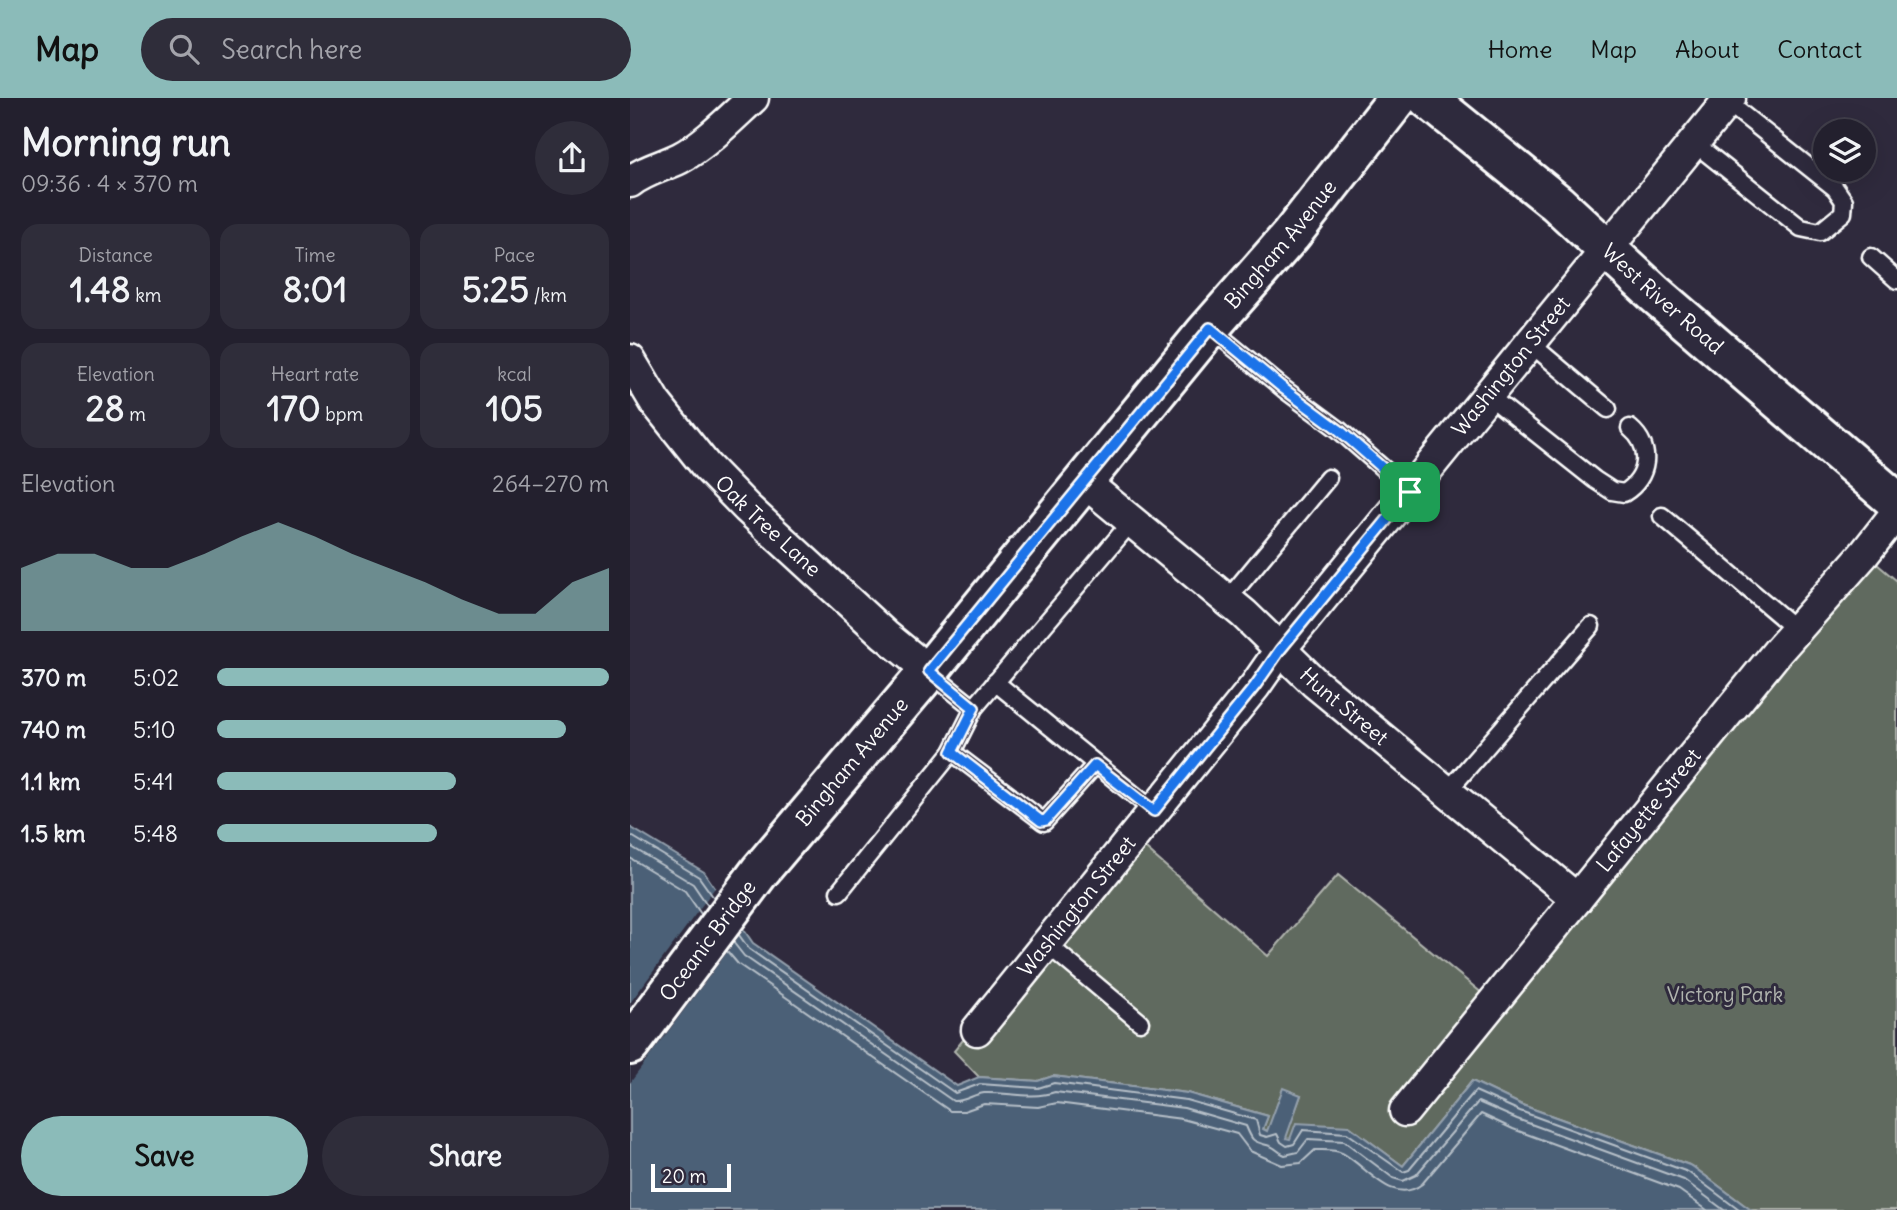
<!DOCTYPE html>
<meta charset="utf-8">
<style>
:root{--surface:#23202e;--page:#2f2d3a;--text:#f1f3f6;--muted:#a3a3aa;--line:#403e4a;--accent:#8bbbb9}
body{margin:0;font-family:Delius,sans-serif;background:var(--page);color:var(--text);height:100vh;display:flex;flex-direction:column;font-size:26px;white-space:nowrap}
*{box-sizing:border-box;margin:0}
p{font-size:23px;color:var(--muted)}
.icon{flex:none;width:38px;height:38px;fill:none;stroke:currentColor;stroke-width:2;stroke-linecap:round;stroke-linejoin:round}
.map{position:relative;flex:1;overflow:hidden}
.sheet{display:flex;flex-direction:column;background:var(--surface);width:630px}
.sheet>*{flex:none}
.buttons{position:absolute;left:1183px;top:21px;display:grid;gap:14px}
.buttons a{display:grid;place-items:center;width:63px;height:63px;border-radius:50%;background:var(--surface);box-shadow:0 7px 28px #0002,0 0 0 2px var(--line);font-size:35px}
.scale{position:absolute;left:21px;bottom:18px;width:80px;box-sizing:border-box;padding-left:7px;border:4px solid #fff;border-top:0;font-size:19px;line-height:24px;white-space:nowrap;color:#fff;-webkit-text-stroke:5px #2f2a3d;paint-order:stroke}
.pin{position:absolute;display:grid;place-items:center;width:60px;height:60px;color:#fff;margin:-30px;border-radius:14px;box-shadow:0 4px 10px #0006}
.round{display:grid;place-items:center;flex:none;width:74px;height:74px;border-radius:37px;background:var(--page)}
.headline{display:flex;align-items:center;justify-content:space-between;height:119px;padding:0 21px}
h1{font-size:38px;font-weight:700;line-height:52px}
.stats{display:grid;grid-template-columns:repeat(3,1fr);gap:10px;height:119px;padding:7px 21px}
.stats div{display:grid;align-content:center;border-radius:18px;background:var(--page);text-align:center}
.stats b{font-size:35px;font-weight:700}
.stats small{font-size:19px;font-weight:400}
.stats p{font-size:19px}
.chart{height:196px;padding:14px 21px}
.chart p{display:flex;justify-content:space-between}
.chart svg{width:100%;height:126px;margin-top:7px;fill:var(--accent);opacity:.7}
.button{display:flex;gap:14px;margin-top:auto;padding:14px 21px}
.button a{flex:1;height:80px;border-radius:42px;background:var(--accent);color:#111;font-size:28px;font-weight:700;line-height:80px;text-align:center}
.button a+a{background:var(--page);color:var(--text)}
ul{padding:0 21px;list-style:none;font-size:23px}
li{display:grid;grid-template-columns:112px 84px 1fr;align-items:center;height:52px}
li i{height:18px;border-radius:9px;background:var(--accent)}
header{display:flex;align-items:center;gap:42px;box-sizing:border-box;height:98px;padding:0 35px;background:var(--accent);color:#111}
header strong{font-size:33px}
nav{display:flex;gap:38px;margin-inline-start:auto;font-size:24px}
.search{width:490px;height:63px;background:var(--page);display:flex;align-items:center;gap:18px;box-sizing:border-box;padding:0 24px;border-radius:38px;color:var(--muted);font-size:26px}
main{display:flex;flex:1;min-height:0}
.map>svg:first-child{display:block}
.green{fill:#616a5e;stroke:#b0b4ae;stroke-width:2}
.water{fill:#4c6177;stroke:#94a0ad;stroke-width:2}
.pier{fill:#2f2a3d}
.lines{fill:none;stroke-linecap:round;stroke-linejoin:round}
.shore{stroke:#b7c0c9;stroke-width:2}
.lane-casing{stroke:#fff;stroke-width:21}
.street-casing{stroke:#fff;stroke-width:35}
.secondary-casing{stroke:#fff;stroke-width:44}
.lane{stroke:#2f2a3d;stroke-width:16}
.street{stroke:#2f2a3d;stroke-width:30}
.secondary{stroke:#2f2a3d;stroke-width:38}
.route-casing{stroke:#fff;stroke-width:14}
.route{stroke:#1a73e8;stroke-width:9}
.labels{text-anchor:middle;stroke-width:6;stroke-linejoin:round;paint-order:stroke}
.street-label{font-size:21px;fill:#fff;stroke:#2f2a3d}
.park-label{font-size:21px;fill:#b0b4ae;stroke:#2f2a3d}
</style>
<header>
<strong>Map</strong>
<div class="search"><svg class="icon" aria-label="search" viewBox="0 0 24 24"><circle cx="10" cy="10" r="6"/><path d="M15 15l6 6"/></svg>Search here</div>
<nav><a>Home</a><a>Map</a><a>About</a><a>Contact</a></nav>
</header>
<main>
<section class="sheet">
<div class="headline"><div><h1>Morning run</h1><p>09:36 · 4 × 370 m</p></div><a class="round"><svg class="icon" aria-label="share" viewBox="0 0 24 24"><path d="M12 15V3M7 8l5-5 5 5M5 13v7h14v-7"/></svg></a></div>
<div class="stats">
<div><p>Distance</p><b>1.48<small> km</small></b></div>
<div><p>Time</p><b>8:01</b></div>
<div><p>Pace</p><b>5:25<small> /km</small></b></div>
</div>
<div class="stats">
<div><p>Elevation</p><b>28<small> m</small></b></div>
<div><p>Heart rate</p><b>170<small> bpm</small></b></div>
<div><p>kcal</p><b>105</b></div>
</div>
<div class="chart"><p><span>Elevation</span>264–270 m</p>
<svg viewBox="0 0 160 44" preserveAspectRatio="none"><path d="M0 44V22L10 17L20 17L30 22L40 22L50 17L60 11L70 6L80 11L90 17L100 22L110 27L120 33L130 38L140 38L150 27L160 22V44z"/></svg>
</div>
<ul>
<li><b>370 m</b>5:02<i style="width:100%"></i></li>
<li><b>740 m</b>5:10<i style="width:89%"></i></li>
<li><b>1.1 km</b>5:41<i style="width:61%"></i></li>
<li><b>1.5 km</b>5:48<i style="width:56%"></i></li>
</ul>
<div class="button"><a>Save</a><a>Share</a></div>
</section>
<div class="map">
<svg width="1267" height="1112" viewBox="0 0 1267 1112">
<rect width="100%" height="100%" fill="#2f2a3d"/>
<filter id="ink" filterUnits="userSpaceOnUse"><feTurbulence type="fractalNoise" baseFrequency=".0143" numOctaves="2"/><feDisplacementMap in="SourceGraphic" scale="14" xChannelSelector="R" yChannelSelector="G"/><feConvolveMatrix kernelMatrix="1 2 1 2 8 2 1 2 1" color-interpolation-filters="sRGB"/></filter>
<g filter="url(#ink)">
<polygon class="green" points="1234,455 1267,483 1267,1112 1121,1112 1062,1068 892,1007 842,983 773,1068 719,1028 659,1042 655,1040 671,997 653,991 638,1033 633,1031 638,1018 557,995 423,978 408,983 349,979 324,953 500,737 638,858 708,777 864,905"/>
<polygon class="water" points="0,729 74,774 123,845 327,988 349,979 408,983 423,978 557,995 638,1018 633,1031 637,1033 653,990 671,997 656,1040 660,1041 666,1025 719,1028 773,1068 842,983 892,1007 1062,1068 1121,1112 0,1112"/>
<polygon class="pier" points="87,787 116,829 0,985 0,905"/>
<g class="lines">
<g class="shore">
<polyline points="0,737 69,779 84,800"/>
<polyline points="0,748 63,786 78,808"/>
<polyline points="0,760 55,793 71,816"/>
<polyline points="109,837 119,851 325,995 350,986 408,990 424,985 556,1002 626,1022 630,1037 637,1039 647,1036 651,1044 657,1048 664,1046 673,1032 717,1035 773,1074 779,1072 845,993 890,1013 1058,1074 1109,1112"/>
<path d="M103,844L114,858L323,1003C335,1004 343,996 354,995C380,994 400,1002 425,994L554,1010L616,1028C623,1045 623,1043 640,1048C645,1049 649,1055 655,1057L668,1054L678,1041L714,1043L763,1080L773,1083L786,1077L848,1004L887,1021L1054,1082L1094,1112"/>
<path d="M97,853L108,866L320,1013H334L354,1006L408,1009L427,1005L552,1021L607,1036L620,1053L652,1067L671,1065L685,1052C693,1052 705,1051 712,1055C737,1068 762,1109 792,1086L851,1016L883,1031L1049,1092L1077,1112"/>
</g>
<defs>
<g id="lane">
<polyline points="1064,45 1171,130 1190,134 1213,115 1214,103 1205,90 1097,4"/>
<polyline points="1241,159 1267,182"/>
<polyline points="580,230 654,291 708,331 780,394"/>
<polyline points="901,246 978,311"/>
<path d="M859,298L965,382L982,393L994,395C1019,380 1023,349 1000,330"/>
<polyline points="1032,418 1167,532"/>
<polyline points="597,502 698,380"/>
<polyline points="299,574 344,610"/>
<polyline points="365,584 524,713"/>
<polyline points="322,654 414,724 465,667"/>
<polyline points="817,694 961,528"/>
<polyline points="209,794 322,654 344,610 502,423"/>
<polyline points="417,846 510,924"/>
</g>
<g id="street">
<path d="M0,84C15,72 32,69 50,60C75,47 102,19 123,0"/>
<path id="s1" d="M0,262L25,304L76,368L117,410L255,537L299,573"/>
<path id="s2" d="M453,383L614,516L685,585L947,801"/>
<path id="s3" d="M347,932L625,588L650,552L1100,0"/>
<path id="s4" d="M775,1013L1148,553L1234,456L1267,414"/>
</g>
<g id="secondary">
<path id="s5" d="M797,0L927,105L1025,196L1267,404"/>
<path id="s6" d="M0,947L130,773L299,573L575,235L661,137L768,0"/>
</g>
</defs>
<use href="#lane" class="lane-casing"/>
<use href="#street" class="street-casing"/>
<use href="#secondary" class="secondary-casing"/>
<use href="#lane" class="lane"/>
<use href="#street" class="street"/>
<use href="#secondary" class="secondary"/>
</g>
</g>
<g class="lines" filter="url(#ink)">
<defs>
<polygon id="route" points="580,230 654,291 708,331 780,394 650,552 625,588 524,713 465,667 416,722 411,723 322,654 344,610 299,573"/>
</defs>
<use href="#route" class="route-casing"/>
<use href="#route" class="route"/>
</g>
<g class="labels">
<g class="street-label">
<text dy="7" stroke="none"><textPath href="#s6" startOffset="1032">Bingham Avenue</textPath></text>
<text dy="7" stroke="none"><textPath href="#s5" startOffset="310">West River Road</textPath></text>
<text dy="7" stroke="none"><textPath href="#s3" startOffset="852">Washington Street</textPath></text>
<text dy="7" stroke="none"><textPath href="#s1" startOffset="217">Oak Tree Lane</textPath></text>
<text dy="7" stroke="none"><textPath href="#s2" startOffset="345">Hunt Street</textPath></text>
<text dy="7" stroke="none"><textPath href="#s6" startOffset="360">Bingham Avenue</textPath></text>
<text dy="7" stroke="none"><textPath href="#s4" startOffset="387">Lafayette Street</textPath></text>
<text dy="7" stroke="none"><textPath href="#s3" startOffset="159">Washington Street</textPath></text>
<text dy="7" stroke="none"><textPath href="#s6" startOffset="130">Oceanic Bridge</textPath></text>
</g>
<g class="park-label">
<text x="1095" y="904">Victory Park</text>
</g>
</g>
</svg>
<div class="buttons">
<a><svg class="icon" aria-label="layers" viewBox="0 0 24 24"><path d="M12 4l9 5-9 5-9-5zM3 14l9 5 9-5"/></svg></a>
</div>
<div class="scale">20 m</div>
<div class="pin" style="left:780px;top:394px;background:#1e9e55"><svg class="icon" aria-label="arrive" viewBox="0 0 24 24"><path d="M6 21V4h12l-3 4 3 4H6"/></svg></div>
</div>
</main>
